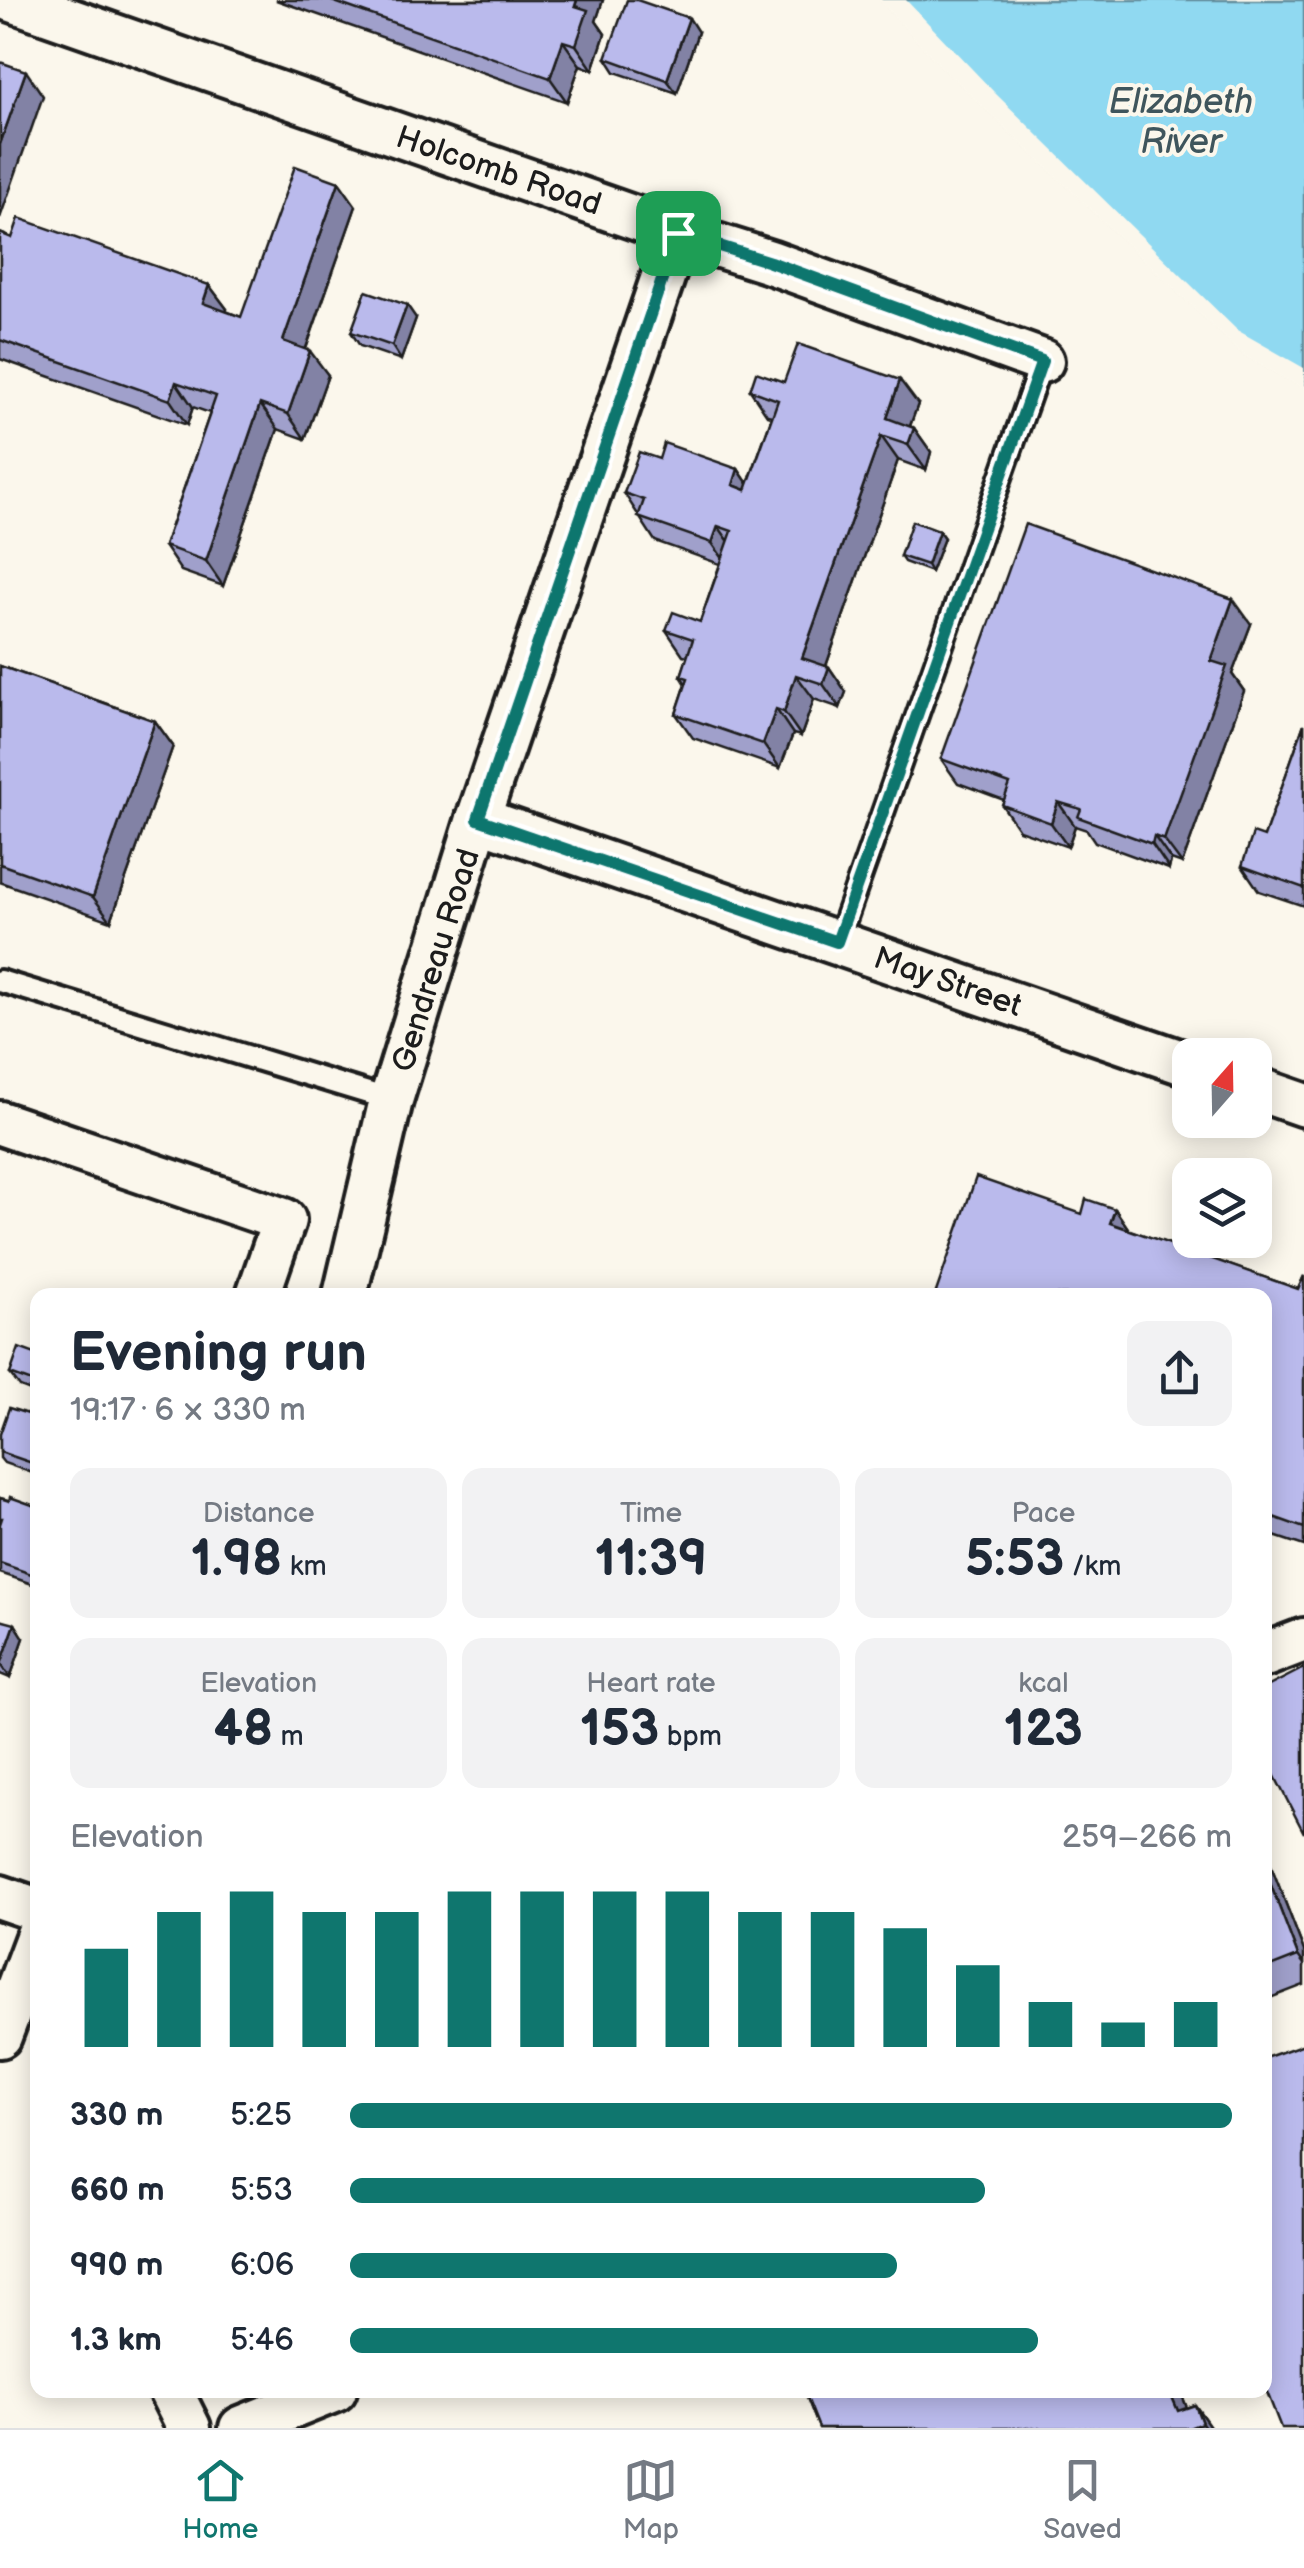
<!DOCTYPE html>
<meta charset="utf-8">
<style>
:root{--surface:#fff;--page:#f2f2f3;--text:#1f2937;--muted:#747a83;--line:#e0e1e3;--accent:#0f766e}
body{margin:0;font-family:"Balsamiq Sans",sans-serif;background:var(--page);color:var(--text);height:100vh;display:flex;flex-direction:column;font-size:38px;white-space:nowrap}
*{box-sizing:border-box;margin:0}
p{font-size:32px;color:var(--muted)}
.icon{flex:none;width:55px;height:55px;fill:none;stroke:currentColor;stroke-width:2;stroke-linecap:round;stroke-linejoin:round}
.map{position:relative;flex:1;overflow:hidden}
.panel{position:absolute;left:30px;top:1288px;width:1242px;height:1110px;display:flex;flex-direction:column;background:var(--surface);border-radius:20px;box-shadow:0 5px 25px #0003}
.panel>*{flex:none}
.needle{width:65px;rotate:20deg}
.fabs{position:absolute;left:1172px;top:1038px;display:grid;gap:20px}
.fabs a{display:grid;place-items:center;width:100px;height:100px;border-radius:20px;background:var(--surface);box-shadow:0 5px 25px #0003;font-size:50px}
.pin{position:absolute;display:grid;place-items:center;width:85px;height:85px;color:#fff;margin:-42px;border-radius:20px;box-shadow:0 5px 15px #0006}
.round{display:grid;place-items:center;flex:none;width:105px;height:105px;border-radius:20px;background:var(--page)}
.head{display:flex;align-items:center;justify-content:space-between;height:170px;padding:0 40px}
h1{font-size:55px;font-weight:600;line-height:75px}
.metrics{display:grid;grid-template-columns:repeat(3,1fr);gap:15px;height:170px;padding:10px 40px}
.metrics div{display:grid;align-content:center;border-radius:20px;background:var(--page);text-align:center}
.metrics b{font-size:50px;font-weight:600}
.metrics small{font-size:28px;font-weight:400}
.metrics p{font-size:28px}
.chart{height:280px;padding:20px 40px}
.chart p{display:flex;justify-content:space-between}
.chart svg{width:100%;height:180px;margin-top:10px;stroke:var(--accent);stroke-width:6}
ul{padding:0 40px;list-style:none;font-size:32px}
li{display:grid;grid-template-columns:160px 120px 1fr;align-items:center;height:75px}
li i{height:25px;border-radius:12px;background:var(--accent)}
.menu{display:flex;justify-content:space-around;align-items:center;height:140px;border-top:2px solid var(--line);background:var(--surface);font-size:28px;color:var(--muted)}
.menu a{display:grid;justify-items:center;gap:5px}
.menu .current{color:var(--accent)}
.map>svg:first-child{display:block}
.water{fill:#90d9f1;stroke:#628d9c;stroke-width:2.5}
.pier{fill:#fbf7ec}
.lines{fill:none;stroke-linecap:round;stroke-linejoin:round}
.service-casing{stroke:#1c1c1c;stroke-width:28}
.minor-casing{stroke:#1c1c1c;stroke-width:50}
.service{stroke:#fbf7ec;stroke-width:20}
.minor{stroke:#fbf7ec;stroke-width:42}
.wall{fill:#a0a0cb;stroke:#1c1c1c;stroke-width:2.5}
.shaded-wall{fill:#8282a5;stroke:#1c1c1c;stroke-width:2.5}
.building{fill:#babaec;stroke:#1c1c1c;stroke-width:2.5}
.route-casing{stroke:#fff;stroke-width:20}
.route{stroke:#0f766e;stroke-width:12}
.labels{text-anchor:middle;stroke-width:8;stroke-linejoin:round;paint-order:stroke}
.street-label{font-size:32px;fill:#1c1c1c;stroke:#fbf7ec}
.water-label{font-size:35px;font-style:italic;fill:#3f555c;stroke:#fbf7ec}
</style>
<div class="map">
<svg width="1304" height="2428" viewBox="0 0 1304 2428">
<rect width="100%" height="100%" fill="#fbf7ec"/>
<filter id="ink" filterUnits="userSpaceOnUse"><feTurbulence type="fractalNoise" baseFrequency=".01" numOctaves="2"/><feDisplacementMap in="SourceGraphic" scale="20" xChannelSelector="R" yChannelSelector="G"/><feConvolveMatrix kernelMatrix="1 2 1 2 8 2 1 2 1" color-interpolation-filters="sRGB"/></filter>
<g filter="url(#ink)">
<polygon class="water" points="884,0 1304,0 1304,384 1248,353"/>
<polygon class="pier" points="879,0 906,0 994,92 1237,330 1304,368 1304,389 1244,356 940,66"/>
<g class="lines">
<defs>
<g id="service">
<polyline points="837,943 1042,361"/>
<polyline points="0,981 391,1100"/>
</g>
<g id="minor">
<polyline points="12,0 678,233 770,262 1042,361"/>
<polyline points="478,819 1190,1065"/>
<polyline points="1255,1088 1304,1105"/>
<polyline points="0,1123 284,1220 258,1295"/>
<polyline points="345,1295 391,1100 478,819 678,233"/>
<polyline points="1265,1655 1304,1640"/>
<polyline points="0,1897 38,1910"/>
<polyline points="0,2036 38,1935"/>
<polyline points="170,2390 189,2428"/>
<polyline points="241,2428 335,2390"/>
</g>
</defs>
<use href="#service" class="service-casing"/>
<use href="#minor" class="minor-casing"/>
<use href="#service" class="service"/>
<use href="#minor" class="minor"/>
</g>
<g class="wall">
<polygon points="276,0 603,0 596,21 605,34 593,70 580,65 567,102"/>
<polygon points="698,32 677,93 615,72 606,58"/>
<polygon points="356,206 306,349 328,375 305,439 278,429 223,586 181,571 164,546 210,413 193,407 187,425 0,359 0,233 12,238 209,285 227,309 226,311 241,317"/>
<polygon points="416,318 401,360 360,346 351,332"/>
<polygon points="784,382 918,404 910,426 914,428 931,452 926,470 898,460 826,666 829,667 846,692 840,708 814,699 801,736 793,734 780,768 693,738 676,714 686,684 681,676 688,656 683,655 666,630 700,622 720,564 655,541 624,493 659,459 738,469 748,484 772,416 767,415 750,390"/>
<polygon points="939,531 944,538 931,572 904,562 900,556"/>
<polygon points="1251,624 1232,674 1244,691 1182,864 1171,860 1169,869 1095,842 1087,830 1075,826 1068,847 1019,830 1002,805 1004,800 958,783 941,759"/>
<polygon points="0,666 155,721 173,746 111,921 0,882"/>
<polygon points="1304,724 1304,906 1259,891 1242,866 1264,837"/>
<polygon points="1115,1209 1129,1230 1298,1289 1304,1276 1304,1546 1265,1533 1265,1295 1082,1214"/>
<polygon points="38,1347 38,1394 20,1387 10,1374 35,1354"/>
<polygon points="38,1417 38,1475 4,1463 0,1458 0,1434"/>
<polygon points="0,1498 38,1507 38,1586 0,1573"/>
<polygon points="0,1620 24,1638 10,1678 0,1674"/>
<polygon points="1265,1850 1304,1951 1304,1985 1265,2000"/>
<polygon points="804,2390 1180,2390 1187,2408 1195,2405 1211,2428 819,2428"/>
</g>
<g class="shaded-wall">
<polygon points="577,0 603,0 596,21 605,34 593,70 576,45 575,6"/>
<polygon points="689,18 698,32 677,93 667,80"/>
<polygon points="563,41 580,65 567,102 550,78"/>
<polygon points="26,71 43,96 0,218 0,144"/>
<polygon points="339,182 356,206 300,365 283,341"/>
<polygon points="209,285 227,309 220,328 203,303"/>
<polygon points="407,305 416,318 401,360 392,346"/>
<polygon points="310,351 328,375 305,439 288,414"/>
<polygon points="900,380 918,404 904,442 887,418"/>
<polygon points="176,382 193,407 187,425 170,400"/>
<polygon points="260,404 278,429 223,586 206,561"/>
<polygon points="914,428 931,452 926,470 908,445"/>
<polygon points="881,436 898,460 820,683 802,658"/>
<polygon points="738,469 755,494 733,485"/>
<polygon points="718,526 735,550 729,567 712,543"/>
<polygon points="939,531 944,538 931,572 927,565"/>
<polygon points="1233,599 1251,624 1232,674 1244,691 1182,864 1164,840 1211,661"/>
<polygon points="829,667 846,692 840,708 823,684"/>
<polygon points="796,675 814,699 801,736 784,712"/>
<polygon points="776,709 793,734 780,768 763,744"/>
<polygon points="155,721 173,746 111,921 93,897"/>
<polygon points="1058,802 1075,826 1068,847 1051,823"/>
<polygon points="1154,836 1171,860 1169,869 1152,844"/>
<polygon points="1115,1209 1132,1234 1110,1223"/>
<polygon points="15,1624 24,1638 10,1678 1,1664"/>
<polygon points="1265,1850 1304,1951 1304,1964 1298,1956 1265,1870"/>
<polygon points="1169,2390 1180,2390 1194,2426 1178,2411"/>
<polygon points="1195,2405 1211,2428 1206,2428 1202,2423"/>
</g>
<g class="building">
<polygon points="329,0 577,0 575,6 588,10 576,45 563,41 550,78"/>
<polygon points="627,0 637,0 689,18 667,80 606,58"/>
<polygon points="0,62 26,71 0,144"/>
<polygon points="295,166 339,182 283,341 310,351 288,414 260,404 206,561 164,546 216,396 176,382 170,400 0,340 0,233 12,238 19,218 209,285 203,303 241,317"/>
<polygon points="366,291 407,305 392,346 351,332"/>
<polygon points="798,344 900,380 887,418 914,428 908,445 881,436 802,658 829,667 823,684 796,675 784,712 776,709 763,744 676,714 688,678 681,676 693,639 666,630 673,612 700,622 732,531 718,526 712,543 638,517 644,500 624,493 639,452 659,459 664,443 738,469 733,485 746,490 778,400 750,390 756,372 784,382"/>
<polygon points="912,521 939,531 927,565 900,556"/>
<polygon points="1025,524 1233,599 1211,661 1227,666 1164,840 1154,836 1152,844 1078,817 1081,809 1058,802 1051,823 1002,805 1010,784 941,759"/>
<polygon points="0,666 155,721 93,897 0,864"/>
<polygon points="1304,724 1304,888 1242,866 1253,833 1264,837"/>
<polygon points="976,1177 1082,1214 1086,1199 1115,1209 1110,1223 1298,1289 1304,1276 1304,1528 1265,1514 1265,1295 935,1295"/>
<polygon points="38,1347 38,1389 34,1387 35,1383 10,1374 19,1348 35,1354"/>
<polygon points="9,1408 38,1417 38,1465 0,1452 0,1434"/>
<polygon points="10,1497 38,1507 38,1564 34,1575 0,1563 0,1524 2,1518 0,1518 0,1498 9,1501"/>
<polygon points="0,1620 15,1624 1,1664 0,1664"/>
<polygon points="1304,1668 1304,1833 1265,1757 1265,1688"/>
<polygon points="1265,1870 1298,1956 1265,1969"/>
<polygon points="1304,2044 1304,2428 1281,2428 1265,2387 1265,2058"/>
<polygon points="804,2390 1169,2390 1178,2411 1195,2405 1202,2423 1189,2428 819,2428"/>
</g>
</g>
<g class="lines" filter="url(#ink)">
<defs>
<polygon id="route" points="678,233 770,262 1042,361 837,942 478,819"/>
</defs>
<use href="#route" class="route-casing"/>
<use href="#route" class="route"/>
</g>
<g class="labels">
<g class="street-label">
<text transform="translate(499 170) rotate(19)" y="11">Holcomb Road</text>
<text transform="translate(435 960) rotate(-73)" y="11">Gendreau Road</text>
<text transform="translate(948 981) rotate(19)" y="11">May Street</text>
</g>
<g class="water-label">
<text x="1181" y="113">Elizabeth<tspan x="1181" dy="40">River</tspan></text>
</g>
</g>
</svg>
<div class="fabs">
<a><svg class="needle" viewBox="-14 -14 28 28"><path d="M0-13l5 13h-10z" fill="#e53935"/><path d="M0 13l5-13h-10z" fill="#747a83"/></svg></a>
<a><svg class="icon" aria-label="layers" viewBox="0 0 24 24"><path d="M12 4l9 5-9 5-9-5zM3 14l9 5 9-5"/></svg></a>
</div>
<div class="pin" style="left:678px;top:233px;background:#1e9e55"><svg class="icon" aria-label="arrive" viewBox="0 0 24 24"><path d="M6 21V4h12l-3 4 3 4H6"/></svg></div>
<section class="panel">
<div class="head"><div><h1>Evening run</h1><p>19:17 · 6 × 330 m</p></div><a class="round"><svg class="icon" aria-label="share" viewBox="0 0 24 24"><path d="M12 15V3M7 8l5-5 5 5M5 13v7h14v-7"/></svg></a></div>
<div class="metrics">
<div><p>Distance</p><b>1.98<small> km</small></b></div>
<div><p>Time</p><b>11:39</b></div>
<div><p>Pace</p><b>5:53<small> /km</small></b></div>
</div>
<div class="metrics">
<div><p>Elevation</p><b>48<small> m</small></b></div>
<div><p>Heart rate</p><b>153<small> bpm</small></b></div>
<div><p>kcal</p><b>123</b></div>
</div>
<div class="chart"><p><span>Elevation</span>259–266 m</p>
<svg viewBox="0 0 160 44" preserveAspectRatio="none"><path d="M5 44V20M15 44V11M25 44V6M35 44V11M45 44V11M55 44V6M65 44V6M75 44V6M85 44V6M95 44V11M105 44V11M115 44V15M125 44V24M135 44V33M145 44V38M155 44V33"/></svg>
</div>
<ul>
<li><b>330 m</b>5:25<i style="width:100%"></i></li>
<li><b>660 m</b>5:53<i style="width:72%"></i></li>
<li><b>990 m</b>6:06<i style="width:62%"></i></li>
<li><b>1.3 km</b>5:46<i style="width:78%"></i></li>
</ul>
</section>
</div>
<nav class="menu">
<a class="current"><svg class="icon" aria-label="home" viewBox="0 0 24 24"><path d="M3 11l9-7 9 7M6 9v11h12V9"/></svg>Home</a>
<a><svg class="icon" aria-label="map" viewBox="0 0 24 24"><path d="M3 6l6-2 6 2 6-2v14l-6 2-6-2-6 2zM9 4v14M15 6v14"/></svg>Map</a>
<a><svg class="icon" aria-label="saved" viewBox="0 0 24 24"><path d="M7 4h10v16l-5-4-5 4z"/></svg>Saved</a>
</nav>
